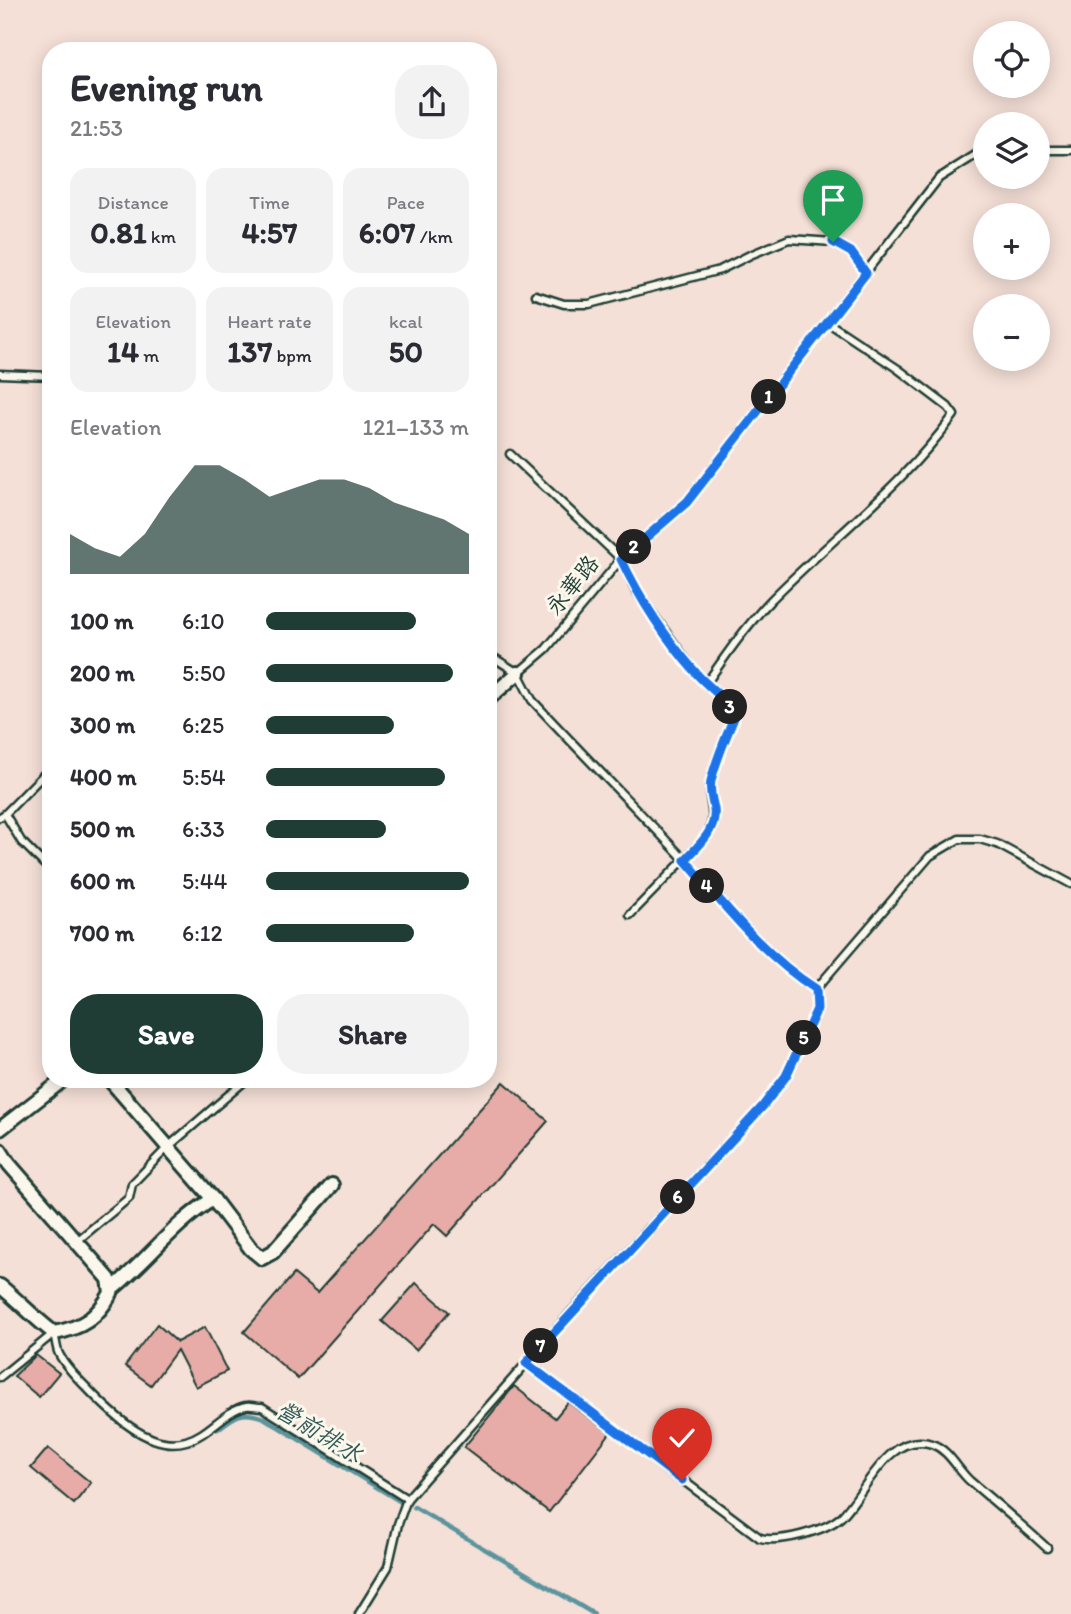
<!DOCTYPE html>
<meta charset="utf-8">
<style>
:root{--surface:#fff;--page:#f2f2f3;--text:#2b2b33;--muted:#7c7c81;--accent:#1f3d34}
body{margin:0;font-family:Itim,"LXGW WenKai TC",sans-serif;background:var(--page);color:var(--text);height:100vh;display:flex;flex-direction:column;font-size:26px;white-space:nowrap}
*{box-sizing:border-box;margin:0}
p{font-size:23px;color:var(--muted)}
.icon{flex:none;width:38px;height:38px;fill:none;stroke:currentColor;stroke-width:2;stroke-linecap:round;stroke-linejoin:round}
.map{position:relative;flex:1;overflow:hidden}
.side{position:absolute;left:42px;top:42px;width:455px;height:1046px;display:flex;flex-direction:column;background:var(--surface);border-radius:28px;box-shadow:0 4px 18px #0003}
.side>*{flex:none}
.fabs{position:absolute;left:973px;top:21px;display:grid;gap:14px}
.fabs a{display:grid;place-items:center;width:77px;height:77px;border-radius:50%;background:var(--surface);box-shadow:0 4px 18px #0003;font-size:35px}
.pin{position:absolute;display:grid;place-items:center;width:60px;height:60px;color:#fff;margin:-72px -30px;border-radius:50% 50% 50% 0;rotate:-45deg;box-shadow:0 0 7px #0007}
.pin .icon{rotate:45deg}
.km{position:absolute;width:35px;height:35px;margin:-18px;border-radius:50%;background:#222;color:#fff;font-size:19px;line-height:35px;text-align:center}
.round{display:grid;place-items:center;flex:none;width:74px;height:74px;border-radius:28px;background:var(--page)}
.summary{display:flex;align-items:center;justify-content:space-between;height:119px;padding:0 28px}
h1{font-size:38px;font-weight:700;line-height:52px}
.metrics{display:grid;grid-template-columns:repeat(3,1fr);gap:10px;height:119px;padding:7px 28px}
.metrics div{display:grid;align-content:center;border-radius:18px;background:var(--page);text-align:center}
.metrics b{font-size:30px;font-weight:700}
.metrics small{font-size:19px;font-weight:400}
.metrics p{font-size:19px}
.chart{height:196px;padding:14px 28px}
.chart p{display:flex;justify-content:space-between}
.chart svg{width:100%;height:126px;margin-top:7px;fill:var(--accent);opacity:.7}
.button{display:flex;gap:14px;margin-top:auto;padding:14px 28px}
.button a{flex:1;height:80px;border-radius:28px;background:var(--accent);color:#fff;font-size:28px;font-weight:700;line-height:80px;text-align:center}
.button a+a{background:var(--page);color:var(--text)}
ul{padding:0 28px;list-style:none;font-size:23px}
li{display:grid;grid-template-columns:112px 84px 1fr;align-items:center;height:52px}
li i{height:18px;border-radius:9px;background:var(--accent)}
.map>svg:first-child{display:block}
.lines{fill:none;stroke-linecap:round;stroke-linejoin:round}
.stream{stroke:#5c949e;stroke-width:4.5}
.building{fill:#e7aca7;stroke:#1f3d34;stroke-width:2}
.lane-casing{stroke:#1f3d34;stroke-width:11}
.street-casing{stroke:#1f3d34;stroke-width:18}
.lane{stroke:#fbf7ec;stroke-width:6}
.street{stroke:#fbf7ec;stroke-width:12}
.route-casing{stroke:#fff;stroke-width:14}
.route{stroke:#1a73e8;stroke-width:9}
.labels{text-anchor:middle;stroke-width:6;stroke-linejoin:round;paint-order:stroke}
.street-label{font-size:23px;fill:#1f3d34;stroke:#fbf7ec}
.water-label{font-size:24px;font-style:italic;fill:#335a57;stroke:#fbf7ec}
</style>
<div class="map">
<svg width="1071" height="1614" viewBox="0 0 1071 1614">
<rect width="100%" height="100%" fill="#f5e0d7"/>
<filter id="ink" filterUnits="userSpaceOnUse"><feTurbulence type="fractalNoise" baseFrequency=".0143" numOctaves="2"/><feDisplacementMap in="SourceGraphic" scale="14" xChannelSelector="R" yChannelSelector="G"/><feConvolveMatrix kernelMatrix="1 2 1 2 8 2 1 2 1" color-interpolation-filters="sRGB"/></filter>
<g filter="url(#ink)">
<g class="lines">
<g class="stream">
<path d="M218,1429C236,1415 242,1410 264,1418L401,1502"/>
<polyline points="414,1507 594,1614"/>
</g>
</g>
<g class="building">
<polygon points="504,1082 548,1121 447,1236 434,1224 298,1379 244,1332 294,1274 317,1293"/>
<polygon points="416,1283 449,1312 416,1350 382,1321"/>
<polygon points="157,1324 177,1342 205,1327 227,1371 196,1387 177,1350 151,1385 125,1366"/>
<polygon points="36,1355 59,1373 39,1397 14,1376"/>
<polygon points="514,1386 555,1418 568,1402 610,1433 549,1512 464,1447"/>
<polygon points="48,1448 91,1483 74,1504 31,1468"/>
</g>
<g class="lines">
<defs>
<g id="lane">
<polyline points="1038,150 1071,150"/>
<polyline points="536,295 564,304 589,304 720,270 750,255 789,239 833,242 851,252 866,273"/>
<polyline points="0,374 51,376"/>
<path d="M510,454L621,559L636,591L695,672L732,708L734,718C725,739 715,760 711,782C706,807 720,809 706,837L630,915"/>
<path d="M488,654L518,673L532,700C582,754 633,805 683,858C726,904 762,955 816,989"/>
<polyline points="518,673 546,649 621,559 687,502 939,178 985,149"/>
<path d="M706,684C726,655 746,626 771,600C832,538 903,486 954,415L948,407L898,369L827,322"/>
<polyline points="5,814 21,841 51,871"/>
<polyline points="0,817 5,814 51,767"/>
<polyline points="77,1241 129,1198 132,1184 168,1147 246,1080"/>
<path d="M526,1363L760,1538C780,1543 825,1531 841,1517C865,1494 888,1430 932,1444C949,1450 957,1469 970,1481C996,1503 1022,1525 1047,1548"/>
<path d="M0,1377L54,1333C56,1340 56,1348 59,1354C65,1366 77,1378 86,1387C109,1411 149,1452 186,1441C209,1435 225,1410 246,1406C250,1405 257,1407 262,1407L407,1499"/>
<polyline points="359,1614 388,1567 398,1524 407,1499 573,1310 763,1106 786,1076 817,1009 816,989 930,856 959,839 980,839 997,844 1071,884"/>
</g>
<g id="street">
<polyline points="488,699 518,673"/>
<polyline points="110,1080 213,1199 251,1249 262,1258 273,1252 332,1185"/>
<polyline points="0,1129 63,1080"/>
<path d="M0,1150L9,1164L109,1279L111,1293C97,1318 82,1328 54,1333C35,1319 19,1301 0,1286"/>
<path d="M111,1290C147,1261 174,1223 213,1199"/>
</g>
</defs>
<use href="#lane" class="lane-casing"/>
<use href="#street" class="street-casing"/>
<use href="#lane" class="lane"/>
<use href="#street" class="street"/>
</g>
</g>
<g class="lines" filter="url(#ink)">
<defs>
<path id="route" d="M682,1480L526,1363L763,1106L786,1076L817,1009L816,989C764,956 725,906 685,860C698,846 717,830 714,809C712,798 709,792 711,781C716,760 725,739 734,718C730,699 708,688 696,673C666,639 640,599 621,559L687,502L866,273L851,252L833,242"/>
</defs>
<use href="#route" class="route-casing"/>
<use href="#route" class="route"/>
</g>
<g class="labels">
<g class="street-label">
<text transform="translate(572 585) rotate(-51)" y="8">永華路</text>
</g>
<g class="water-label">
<text transform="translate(319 1432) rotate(31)" y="8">營前排水</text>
</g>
</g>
</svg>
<div class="fabs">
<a><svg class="icon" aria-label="locate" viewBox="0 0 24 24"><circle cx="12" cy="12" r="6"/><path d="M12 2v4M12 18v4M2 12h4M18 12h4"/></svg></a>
<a><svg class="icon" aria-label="layers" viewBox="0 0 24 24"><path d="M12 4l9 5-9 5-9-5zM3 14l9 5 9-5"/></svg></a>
<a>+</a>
<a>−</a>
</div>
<div class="pin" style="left:833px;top:242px;background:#1e9e55"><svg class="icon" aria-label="arrive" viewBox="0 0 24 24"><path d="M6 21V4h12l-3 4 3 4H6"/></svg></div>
<div class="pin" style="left:682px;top:1480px;background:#d93025"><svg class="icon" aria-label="check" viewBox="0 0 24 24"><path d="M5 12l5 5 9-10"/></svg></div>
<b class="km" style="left:769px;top:397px">1</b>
<b class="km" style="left:634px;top:547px">2</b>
<b class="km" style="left:730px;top:707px">3</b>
<b class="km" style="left:707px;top:886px">4</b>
<b class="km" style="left:804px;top:1038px">5</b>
<b class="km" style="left:678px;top:1197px">6</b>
<b class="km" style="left:541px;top:1346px">7</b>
<section class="side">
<div class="summary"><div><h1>Evening run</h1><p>21:53</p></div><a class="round"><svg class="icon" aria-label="share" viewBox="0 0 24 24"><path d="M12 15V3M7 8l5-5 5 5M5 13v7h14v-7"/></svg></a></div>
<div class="metrics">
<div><p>Distance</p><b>0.81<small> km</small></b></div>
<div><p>Time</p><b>4:57</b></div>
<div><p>Pace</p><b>6:07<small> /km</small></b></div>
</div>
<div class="metrics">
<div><p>Elevation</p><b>14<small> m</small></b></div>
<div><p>Heart rate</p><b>137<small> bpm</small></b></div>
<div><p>kcal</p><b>50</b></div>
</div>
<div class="chart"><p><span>Elevation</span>121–133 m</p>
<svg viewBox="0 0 160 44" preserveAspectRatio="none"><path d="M0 44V30L10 35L20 38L30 30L40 17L50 6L60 6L70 11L80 17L90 14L100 11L110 11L120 14L130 19L140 22L150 25L160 30V44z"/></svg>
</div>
<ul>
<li><b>100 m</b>6:10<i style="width:74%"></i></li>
<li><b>200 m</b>5:50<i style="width:92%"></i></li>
<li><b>300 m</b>6:25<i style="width:63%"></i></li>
<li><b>400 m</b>5:54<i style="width:88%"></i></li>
<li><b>500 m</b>6:33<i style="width:59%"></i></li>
<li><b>600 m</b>5:44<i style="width:100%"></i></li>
<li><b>700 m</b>6:12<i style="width:73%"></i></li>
</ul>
<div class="button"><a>Save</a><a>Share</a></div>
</section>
</div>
